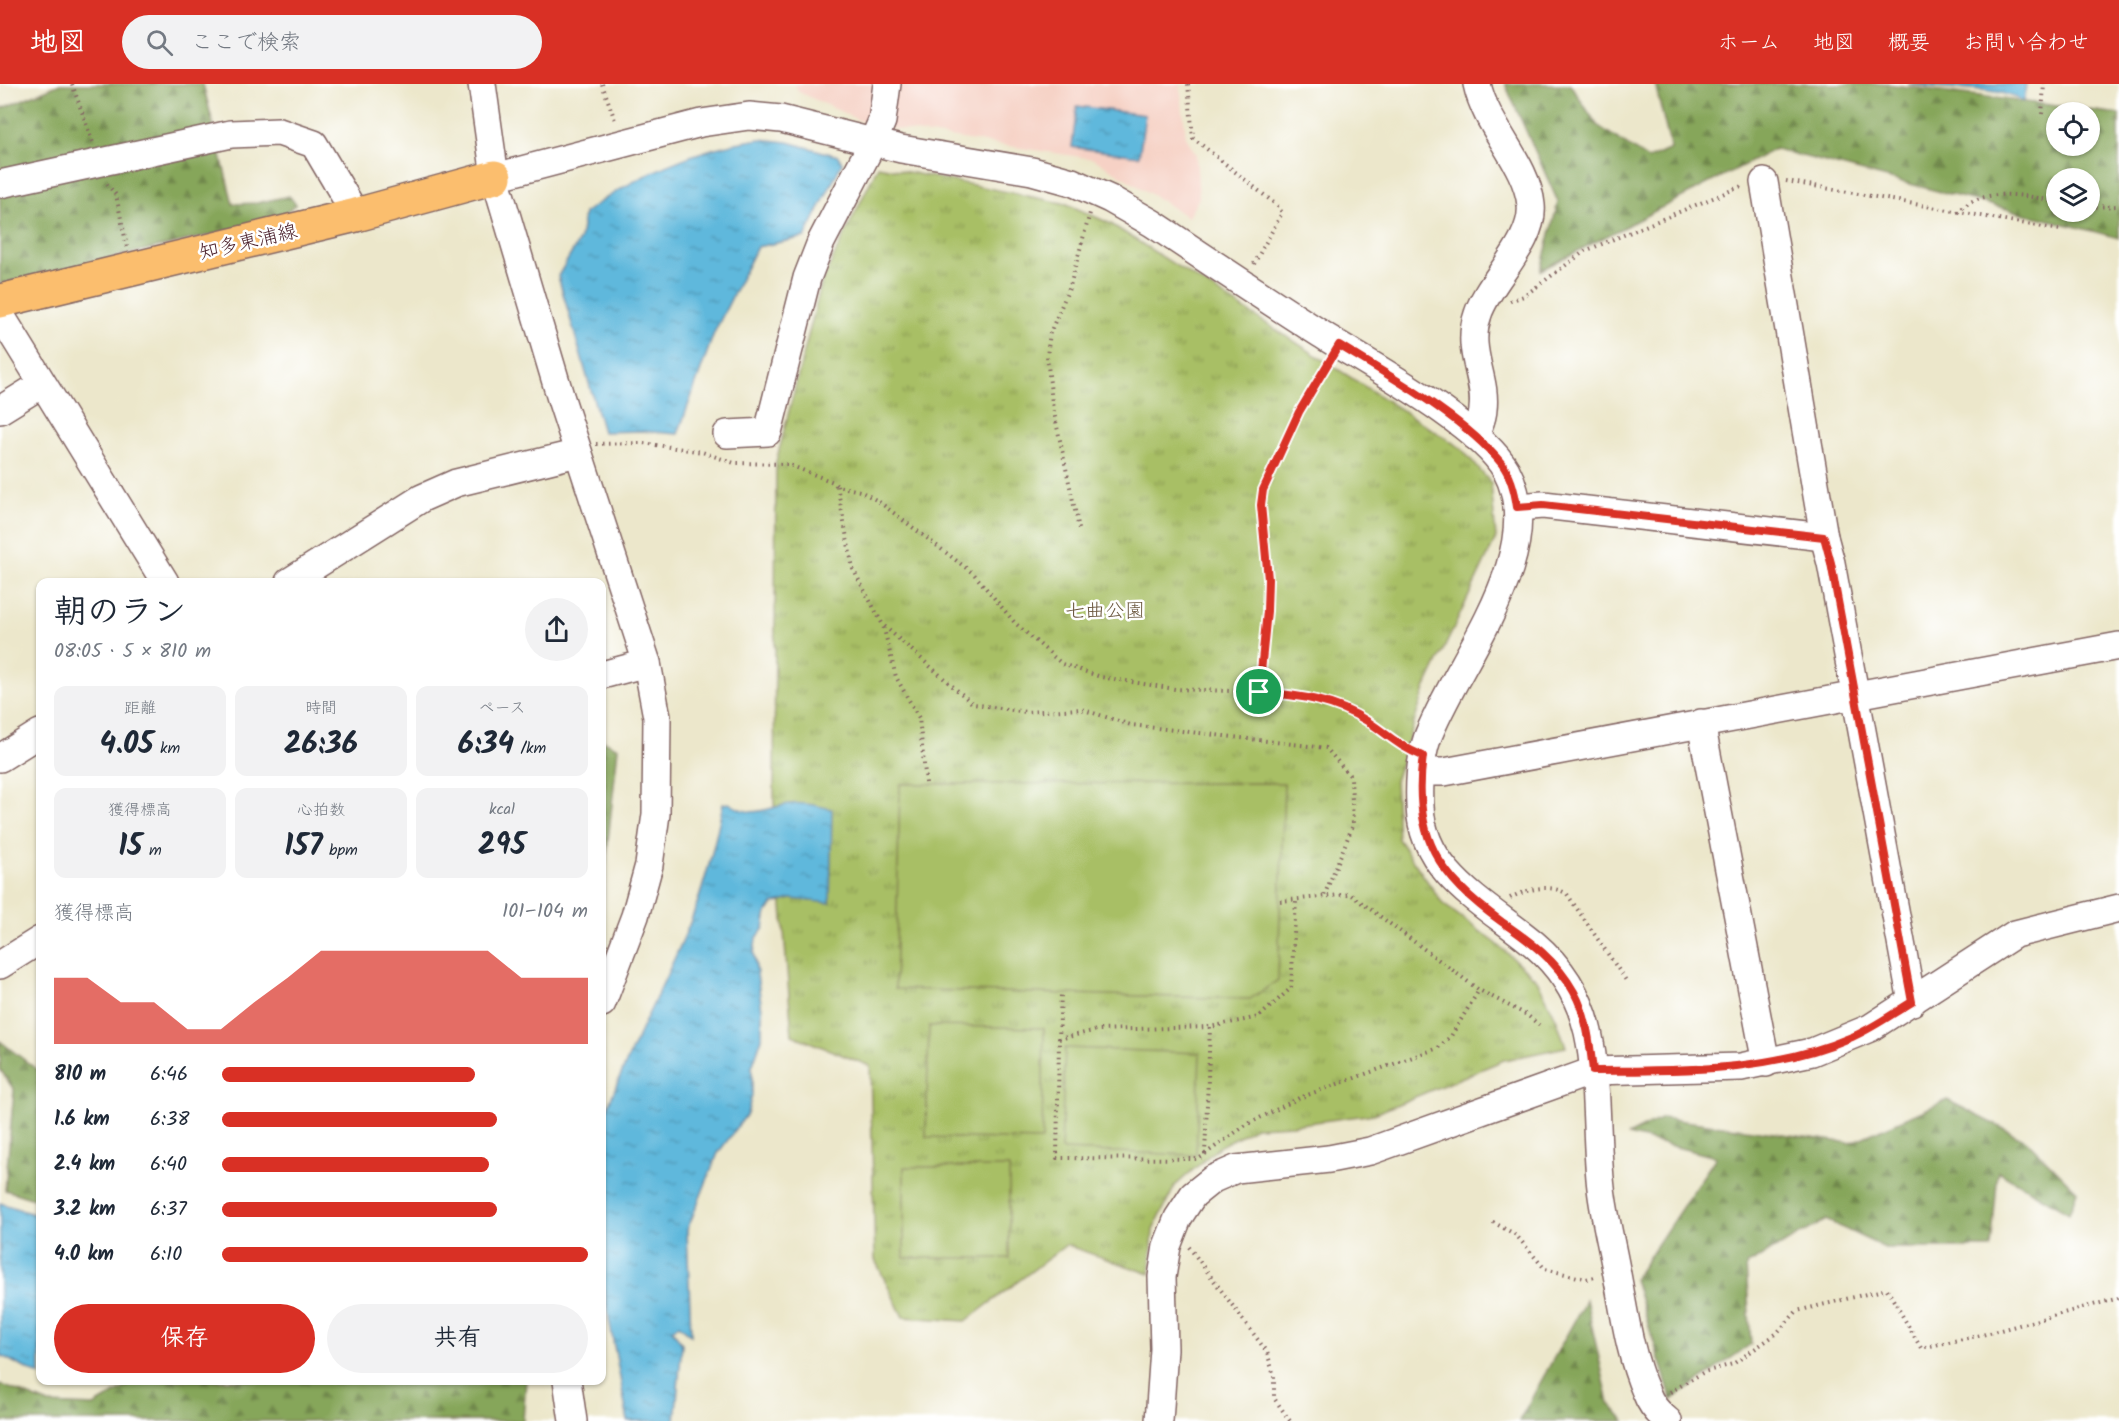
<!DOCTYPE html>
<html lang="ja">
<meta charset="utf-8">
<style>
:root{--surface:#fff;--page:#f2f2f3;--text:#1f2937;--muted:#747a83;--accent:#d93025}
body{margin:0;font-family:Kalam,"Klee One",sans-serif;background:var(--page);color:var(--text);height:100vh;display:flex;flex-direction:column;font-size:22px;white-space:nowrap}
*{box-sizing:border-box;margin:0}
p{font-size:20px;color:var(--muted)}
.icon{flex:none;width:33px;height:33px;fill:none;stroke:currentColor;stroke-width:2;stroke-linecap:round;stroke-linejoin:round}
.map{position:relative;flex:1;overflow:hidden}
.drawer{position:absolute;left:36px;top:494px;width:570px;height:807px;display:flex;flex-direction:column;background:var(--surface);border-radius:12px;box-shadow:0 2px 4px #0004}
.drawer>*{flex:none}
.tools{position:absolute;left:2046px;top:18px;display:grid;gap:12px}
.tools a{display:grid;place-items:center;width:54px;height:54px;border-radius:50%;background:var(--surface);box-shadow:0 2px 4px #0004;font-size:30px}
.pin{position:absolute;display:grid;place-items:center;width:51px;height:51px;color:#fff;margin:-26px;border:3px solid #fff;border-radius:50%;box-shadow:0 2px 6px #0007}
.round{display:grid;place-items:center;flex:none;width:63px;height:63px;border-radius:32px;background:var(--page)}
.overview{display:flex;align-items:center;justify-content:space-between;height:102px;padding:0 18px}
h1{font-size:33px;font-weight:600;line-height:45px}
.stats{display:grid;grid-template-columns:repeat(3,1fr);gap:9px;height:102px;padding:6px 18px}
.stats div{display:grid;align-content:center;border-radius:12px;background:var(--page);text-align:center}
.stats b{font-size:30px;font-weight:600}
.stats small{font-size:16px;font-weight:400}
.stats p{font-size:16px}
.chart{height:168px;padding:12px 18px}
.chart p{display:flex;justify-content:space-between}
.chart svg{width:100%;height:108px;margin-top:6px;fill:var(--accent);opacity:.7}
.button{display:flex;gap:12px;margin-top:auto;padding:12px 18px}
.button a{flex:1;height:69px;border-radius:36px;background:var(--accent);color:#fff;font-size:24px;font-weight:600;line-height:69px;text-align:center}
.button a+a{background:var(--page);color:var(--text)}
ul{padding:0 18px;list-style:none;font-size:20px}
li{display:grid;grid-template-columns:96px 72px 1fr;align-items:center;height:45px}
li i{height:15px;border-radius:8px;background:var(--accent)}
header{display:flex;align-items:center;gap:36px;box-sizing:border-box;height:84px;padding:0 30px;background:var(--accent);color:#fff}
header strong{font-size:28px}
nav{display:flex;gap:33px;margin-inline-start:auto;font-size:21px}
.search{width:420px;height:54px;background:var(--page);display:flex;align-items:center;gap:15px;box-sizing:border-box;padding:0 21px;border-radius:33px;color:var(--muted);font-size:22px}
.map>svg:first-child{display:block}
.built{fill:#f6d1c5}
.forest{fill:url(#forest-firs);stroke:#686242;stroke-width:1.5;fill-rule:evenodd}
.park{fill:url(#park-tufts);stroke:#796f48;stroke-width:1.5}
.pitch{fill:#a8bf65;stroke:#796f48;stroke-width:1.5}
.water{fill:url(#water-ripples);stroke:#546c84;stroke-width:1.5}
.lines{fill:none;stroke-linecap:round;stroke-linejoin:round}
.minor-casing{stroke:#836563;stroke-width:30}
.major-casing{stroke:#836563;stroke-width:36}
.path{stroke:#836563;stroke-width:4;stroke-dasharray:1.5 4.5;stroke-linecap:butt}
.minor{stroke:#fff;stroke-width:27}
.major{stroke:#fbbe6e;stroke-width:33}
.route-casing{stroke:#fff;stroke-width:12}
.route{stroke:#d93025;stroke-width:8}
.labels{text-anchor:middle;stroke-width:5;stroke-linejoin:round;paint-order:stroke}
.street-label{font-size:20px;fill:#4a1f2b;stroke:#fff}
.park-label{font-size:20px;fill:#6b573f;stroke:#fff}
</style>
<header>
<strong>地図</strong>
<div class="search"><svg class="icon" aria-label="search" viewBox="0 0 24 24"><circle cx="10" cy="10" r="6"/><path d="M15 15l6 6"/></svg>ここで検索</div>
<nav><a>ホーム</a><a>地図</a><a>概要</a><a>お問い合わせ</a></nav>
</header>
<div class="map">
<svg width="2119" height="1337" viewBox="0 0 2119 1337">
<defs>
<pattern id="forest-firs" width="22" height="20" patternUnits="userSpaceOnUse" patternTransform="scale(1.5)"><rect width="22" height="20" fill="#86a65a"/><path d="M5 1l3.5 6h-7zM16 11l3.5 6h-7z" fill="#70874b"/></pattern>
<pattern id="park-tufts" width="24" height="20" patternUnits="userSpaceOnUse" patternTransform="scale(1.5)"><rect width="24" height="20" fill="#a8bf65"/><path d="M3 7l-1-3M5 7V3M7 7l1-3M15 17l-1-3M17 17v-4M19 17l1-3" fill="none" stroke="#8b9b53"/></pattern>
<pattern id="water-ripples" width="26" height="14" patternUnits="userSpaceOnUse" patternTransform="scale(1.5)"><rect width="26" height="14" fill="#5eb8dc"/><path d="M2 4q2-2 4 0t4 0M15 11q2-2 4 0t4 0" fill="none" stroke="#5095b3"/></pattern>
</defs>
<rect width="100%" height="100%" fill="#fff"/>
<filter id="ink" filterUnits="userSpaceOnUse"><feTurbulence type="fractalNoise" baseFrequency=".0167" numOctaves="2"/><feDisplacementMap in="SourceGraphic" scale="12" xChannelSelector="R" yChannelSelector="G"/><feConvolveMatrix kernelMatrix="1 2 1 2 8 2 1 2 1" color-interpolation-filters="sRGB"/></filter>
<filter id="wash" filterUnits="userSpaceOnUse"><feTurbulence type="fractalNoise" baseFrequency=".008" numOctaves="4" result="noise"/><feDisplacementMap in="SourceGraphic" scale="24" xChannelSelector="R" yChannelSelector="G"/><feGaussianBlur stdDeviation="1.35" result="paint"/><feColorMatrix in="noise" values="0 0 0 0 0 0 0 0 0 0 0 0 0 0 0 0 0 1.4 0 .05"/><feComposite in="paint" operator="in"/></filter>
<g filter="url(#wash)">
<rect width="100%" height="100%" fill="#ece7cb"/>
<polygon class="built" points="794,0 1180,0 1186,53 1196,70 1199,114 1188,133 1094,75 869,41 799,8"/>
<g class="forest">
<polygon points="60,0 203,0 233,120 257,119 289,112 296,120 278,135 0,200 0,25"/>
<path d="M1505,0H1570L1597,41L1648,75L1671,65L1655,0H1886L2119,30V154L1775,65L1541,186L1558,118ZM2056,28H2090V62H2056ZM2056,94H2090V128H2056Z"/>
<polygon points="602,656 618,664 602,813"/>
<polygon points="0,957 40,988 40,1117 5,1106 14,1006 0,985"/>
<polygon points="1947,1016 2026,1056 2077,1107 2069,1129 1998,1087 1991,1164 1885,1164 1826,1136 1746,1181 1751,1260 1672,1316 1634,1195 1716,1073 1628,1051 1662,1034 1850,1059"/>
<polygon points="1586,1216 1609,1319 1625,1337 1519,1337"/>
<polygon points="138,1296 526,1296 523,1337 0,1337 0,1300 49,1320 94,1322"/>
</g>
<polygon class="park" points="878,82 1067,120 1111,140 1461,364 1491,399 1496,454 1425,605 1395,697 1398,755 1443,820 1496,859 1537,896 1556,934 1566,963 1504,976 1374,1030 1293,1041 1256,1043 1220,1062 1175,1102 1153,1146 1150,1190 1066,1161 966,1237 903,1233 875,1176 870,982 792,951 774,718 776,378 822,197"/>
<g class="pitch">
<polygon points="1284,699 1278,896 1250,915 895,905 900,700"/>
<polygon points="929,942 1044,944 1042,1056 926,1053"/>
<polygon points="1065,964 1200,969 1196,1071 1061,1066"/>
<rect x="904" y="1083" width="105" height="91"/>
</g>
<g class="water">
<path d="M1908,0H2026L2024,17C1989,0 1947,7 1908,0Z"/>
<polygon points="1077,22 1145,31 1139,72 1072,63"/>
<path d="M760,55L788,58L838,72L842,79L805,153L757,163L714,249L678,350L640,347L603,348L558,192L580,155L584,129C635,92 697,63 760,55Z"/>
<path d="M729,719C753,735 762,725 789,720C803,718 818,722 832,725L830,819L791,815L773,820L767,828L764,844L756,855L754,869L762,926V954L752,983V1011L747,1030L718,1069L687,1146L691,1251L679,1241L672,1245L682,1260L675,1337H628L602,1197V1042L604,1030L602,1024L607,1025C629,966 659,911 684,853C703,811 714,765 723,720Z"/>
<polygon points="0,1119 40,1132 40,1292 0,1271"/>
</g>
</g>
<g filter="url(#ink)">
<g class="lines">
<defs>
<g id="minor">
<polyline points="482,0 495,93 561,315 647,579 657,633 656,730 649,781 635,832 602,919"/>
<path d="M495,93L701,39L749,32L781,35L901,65L1032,87L1072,98L1110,115L1152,139C1208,176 1264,214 1321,250C1368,280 1480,340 1506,386C1551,469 1455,579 1427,655C1420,676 1419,700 1420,722C1422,790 1489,822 1534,860C1561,883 1580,913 1588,948C1599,999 1595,1053 1601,1104C1604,1131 1611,1158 1616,1185C1624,1226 1629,1269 1646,1308C1650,1319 1659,1330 1668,1337"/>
<polyline points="1764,98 1824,453 1831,479 1912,918"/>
<polyline points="0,100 231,50 279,48 314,60 356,131"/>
<polyline points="0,230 165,498"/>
<polyline points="0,326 42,300"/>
<polyline points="727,350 768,348 807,194 821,158 873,58 882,37 887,0"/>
<path d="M1475,352C1478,343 1483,334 1483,325C1487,293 1465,267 1478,230C1489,196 1535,158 1531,121C1527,79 1486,43 1477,0"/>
<polyline points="1517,423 1543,421 1824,453"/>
<polyline points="289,498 422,414 456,399 578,369"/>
<polyline points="602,591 647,579"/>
<polyline points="1701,639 1766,979"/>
<polyline points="0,674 40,649"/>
<polyline points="1421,688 1444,688 2119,562"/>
<polyline points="0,881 40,856"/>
<polyline points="567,1296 573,1337"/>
<polyline points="1159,1337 1164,1265 1162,1193 1167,1162 1178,1134 1193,1111 1213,1095 1236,1085 1329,1075 1370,1067 1593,987 1741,983 1812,968 1870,944 2015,850 2119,824"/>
</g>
<polyline id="major" points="0,217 356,131 495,93"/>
</defs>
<use href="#minor" class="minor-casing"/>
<use href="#major" class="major-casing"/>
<g class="path">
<polyline points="72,0 93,59"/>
<polyline points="602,0 616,39"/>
<polyline points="1188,0 1193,54 1279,123 1282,129 1254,180"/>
<polyline points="2042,30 2044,0"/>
<polyline points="1786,97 2060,146"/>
<polyline points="107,100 116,111 127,163"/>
<polyline points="2090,123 2119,122"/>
<path d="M1958,129C1978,102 2028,111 2056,118"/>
<polyline points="1510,217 1524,212 1585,167 1744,101"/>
<polyline points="596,360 643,359 702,368 734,379 787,380 833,398 837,402 860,407 878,417 974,490 1015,539 1062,580 1101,593 1175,605 1259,608 1315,614 1357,631 1403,664"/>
<polyline points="837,402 853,485 883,541"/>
<polyline points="1079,445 1052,319 1047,272 1050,249 1070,202 1090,129"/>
<path d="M1259,608C1261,571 1268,535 1268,498C1268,468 1255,436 1263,407C1274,367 1306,315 1328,280"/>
<polyline points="926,699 919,634 896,593 883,541 973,620 1026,628 1081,625 1131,641 1326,664 1351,693 1353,741 1324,812"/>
<path d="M1510,814C1527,805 1550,799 1567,810L1627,898"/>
<polyline points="1280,817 1350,810 1479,906 1527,931 1539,941"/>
<polyline points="1210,943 1205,1071 1198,1075 1057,1074 1059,955 1097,946 1210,943 1259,933 1291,904 1296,817"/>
<polyline points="1059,955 1061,910"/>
<polyline points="1205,1070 1246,1041 1299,1014 1438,964 1451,952 1479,906"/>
<polyline points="1493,1138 1516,1151 1545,1185 1586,1195 1595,1193"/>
<polyline points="1189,1163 1267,1268 1274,1292 1274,1314 1290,1337"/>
<polyline points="1670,1308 1704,1288 1733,1280 1776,1250 1797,1227 1887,1205 1921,1264 1982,1251 2119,1214"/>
</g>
<use href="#minor" class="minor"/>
<use href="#major" class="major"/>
</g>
</g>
<g class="lines" filter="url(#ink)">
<defs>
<path id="route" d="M1339,261C1391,293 1464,333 1502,380C1511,392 1515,408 1517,423L1543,421L1824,453L1831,479L1912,918C1892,930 1873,944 1852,953C1769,989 1681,986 1593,987C1590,960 1587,932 1574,908C1557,877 1530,857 1502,838C1438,792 1412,752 1423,672C1396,661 1389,651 1367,637C1334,616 1298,611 1259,608L1267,527L1268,495L1261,421L1263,406L1299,328Z"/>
</defs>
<use href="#route" class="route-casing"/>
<use href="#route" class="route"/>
</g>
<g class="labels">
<g class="street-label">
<text transform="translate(248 157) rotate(-13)" y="7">知多東浦線</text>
</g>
<g class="park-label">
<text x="1105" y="533">七曲公園</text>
</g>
</g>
</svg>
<div class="tools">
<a><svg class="icon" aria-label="locate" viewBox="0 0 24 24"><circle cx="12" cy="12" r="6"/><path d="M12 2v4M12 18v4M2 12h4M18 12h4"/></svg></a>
<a><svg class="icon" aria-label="layers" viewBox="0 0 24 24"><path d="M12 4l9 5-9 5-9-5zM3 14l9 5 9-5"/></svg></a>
</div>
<div class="pin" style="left:1259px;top:608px;background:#1e9e55"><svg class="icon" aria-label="arrive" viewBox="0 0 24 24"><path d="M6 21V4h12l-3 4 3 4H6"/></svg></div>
<section class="drawer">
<div class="overview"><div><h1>朝のラン</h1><p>08:05 · 5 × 810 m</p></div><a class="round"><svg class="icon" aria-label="share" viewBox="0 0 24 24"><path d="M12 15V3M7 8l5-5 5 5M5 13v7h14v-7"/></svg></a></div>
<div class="stats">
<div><p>距離</p><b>4.05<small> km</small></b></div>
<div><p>時間</p><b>26:36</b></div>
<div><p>ペース</p><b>6:34<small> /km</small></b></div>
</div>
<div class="stats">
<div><p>獲得標高</p><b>15<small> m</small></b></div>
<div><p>心拍数</p><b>157<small> bpm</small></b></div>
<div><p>kcal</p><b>295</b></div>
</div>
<div class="chart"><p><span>獲得標高</span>101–104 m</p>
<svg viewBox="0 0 160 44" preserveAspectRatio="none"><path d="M0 44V17L10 17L20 27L30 27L40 38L50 38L60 27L70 17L80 6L90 6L100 6L110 6L120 6L130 6L140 17L150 17L160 17V44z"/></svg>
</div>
<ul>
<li><b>810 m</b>6:46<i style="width:69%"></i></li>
<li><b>1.6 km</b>6:38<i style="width:75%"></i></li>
<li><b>2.4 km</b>6:40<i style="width:73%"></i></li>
<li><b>3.2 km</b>6:37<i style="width:75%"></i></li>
<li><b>4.0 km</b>6:10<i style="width:100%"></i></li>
</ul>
<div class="button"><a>保存</a><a>共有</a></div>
</section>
</div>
